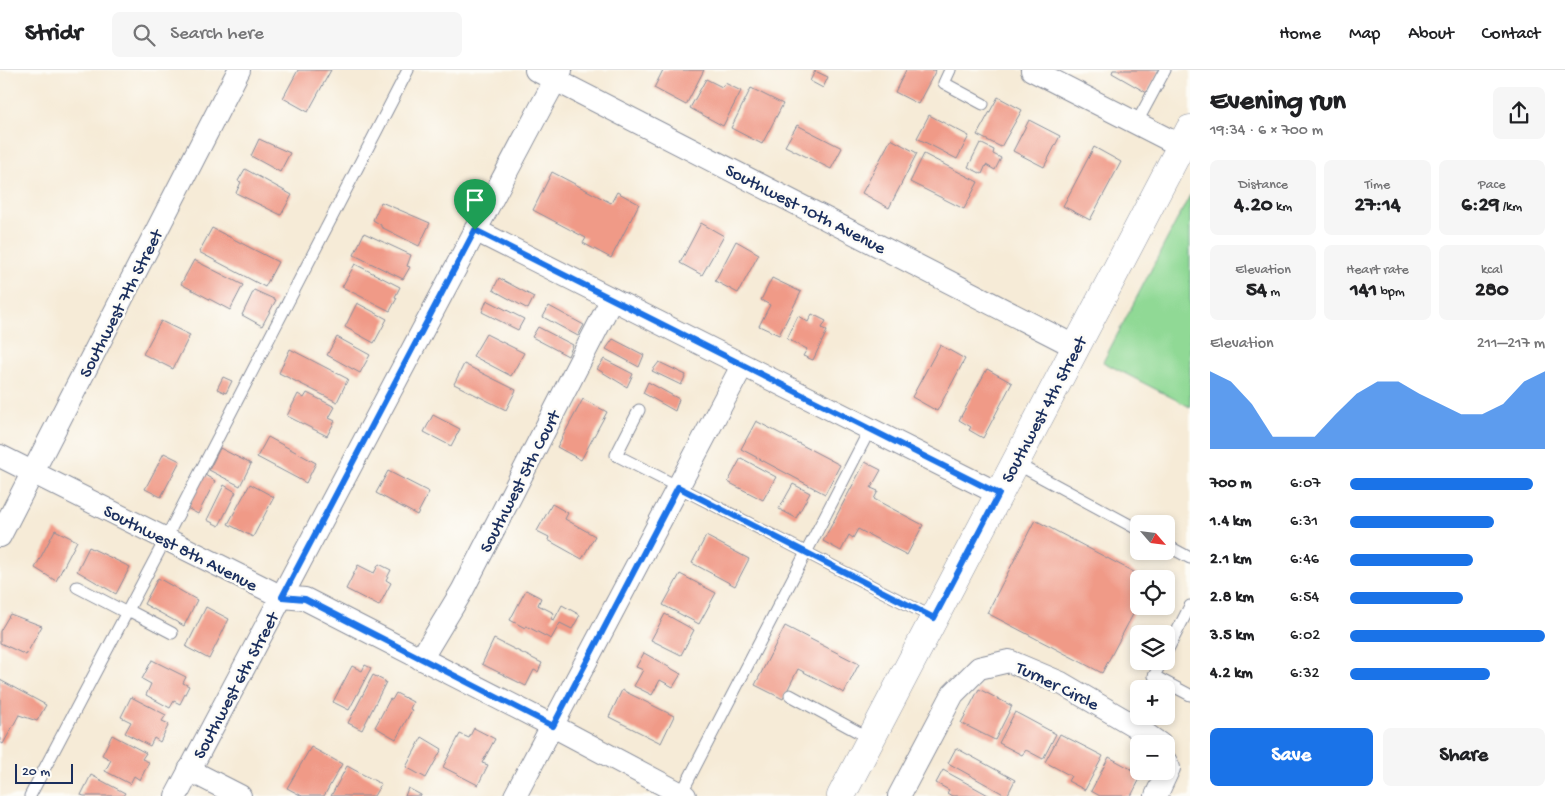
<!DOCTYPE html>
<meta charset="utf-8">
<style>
:root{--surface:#fff;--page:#f6f6f6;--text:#202124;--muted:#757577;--line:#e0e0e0;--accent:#1a73e8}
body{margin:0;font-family:"Gochi Hand",sans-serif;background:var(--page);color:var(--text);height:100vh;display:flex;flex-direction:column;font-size:19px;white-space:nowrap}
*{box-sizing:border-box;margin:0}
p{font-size:16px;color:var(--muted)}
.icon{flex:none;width:28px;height:28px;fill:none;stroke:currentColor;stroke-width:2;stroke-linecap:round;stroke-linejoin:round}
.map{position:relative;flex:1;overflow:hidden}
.sheet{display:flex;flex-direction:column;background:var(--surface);width:375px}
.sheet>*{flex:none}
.needle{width:32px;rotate:118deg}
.controls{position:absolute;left:1130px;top:445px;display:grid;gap:10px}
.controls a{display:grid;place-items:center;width:45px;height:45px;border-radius:8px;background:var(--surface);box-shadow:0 2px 8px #0003;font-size:25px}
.scale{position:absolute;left:15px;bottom:12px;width:58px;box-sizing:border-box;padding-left:5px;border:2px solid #1b2f5e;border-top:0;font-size:14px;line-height:18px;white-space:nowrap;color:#1b2f5e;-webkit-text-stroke:4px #fdfcf7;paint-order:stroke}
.pin{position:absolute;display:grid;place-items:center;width:42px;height:42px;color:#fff;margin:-51px -21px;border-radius:50% 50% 50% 0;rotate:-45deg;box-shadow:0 0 5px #0007}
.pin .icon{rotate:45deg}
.round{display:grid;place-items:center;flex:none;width:52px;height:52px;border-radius:8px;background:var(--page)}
.headline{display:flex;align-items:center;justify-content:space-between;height:85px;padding:0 20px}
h1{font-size:28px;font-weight:700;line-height:38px}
.figures{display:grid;grid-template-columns:repeat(3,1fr);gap:8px;height:85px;padding:5px 20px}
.figures div{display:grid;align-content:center;border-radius:8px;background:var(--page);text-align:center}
.figures b{font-size:21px;font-weight:700}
.figures small{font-size:14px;font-weight:400}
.figures p{font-size:14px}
.chart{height:140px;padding:10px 20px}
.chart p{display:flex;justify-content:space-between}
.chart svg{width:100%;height:90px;margin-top:5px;fill:var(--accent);opacity:.7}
.cta{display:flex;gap:10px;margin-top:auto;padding:10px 20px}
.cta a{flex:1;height:58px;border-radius:8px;background:var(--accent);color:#fff;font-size:20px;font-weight:700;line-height:58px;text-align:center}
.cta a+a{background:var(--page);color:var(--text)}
ul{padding:0 20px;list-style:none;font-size:16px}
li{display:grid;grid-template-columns:80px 60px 1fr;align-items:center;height:38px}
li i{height:12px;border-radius:6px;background:var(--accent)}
header{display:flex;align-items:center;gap:30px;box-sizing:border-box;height:70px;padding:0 25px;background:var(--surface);border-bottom:1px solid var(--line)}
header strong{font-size:24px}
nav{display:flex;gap:28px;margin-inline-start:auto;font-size:18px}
.search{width:350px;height:45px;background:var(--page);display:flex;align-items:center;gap:12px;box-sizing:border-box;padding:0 18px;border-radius:8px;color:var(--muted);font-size:19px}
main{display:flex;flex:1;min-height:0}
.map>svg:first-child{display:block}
.green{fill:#90d995;stroke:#56847a}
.building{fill:#f09a87}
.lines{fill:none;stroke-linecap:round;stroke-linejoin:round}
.service-casing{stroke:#888d9a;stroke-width:13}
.minor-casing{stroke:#888d9a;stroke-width:24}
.tertiary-casing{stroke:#888d9a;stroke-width:29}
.service{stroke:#fff;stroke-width:11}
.minor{stroke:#fff;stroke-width:22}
.tertiary{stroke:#fff;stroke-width:28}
.route-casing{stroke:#fff;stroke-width:10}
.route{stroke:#1a73e8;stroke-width:6}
.labels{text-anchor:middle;stroke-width:5;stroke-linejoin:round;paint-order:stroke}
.street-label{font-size:18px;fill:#1b2f5e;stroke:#fdfcf7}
</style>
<header>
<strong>Stridr</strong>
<div class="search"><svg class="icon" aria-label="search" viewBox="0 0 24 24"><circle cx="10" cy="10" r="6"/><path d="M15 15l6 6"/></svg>Search here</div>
<nav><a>Home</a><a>Map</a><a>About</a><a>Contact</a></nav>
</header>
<main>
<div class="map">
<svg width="1190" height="726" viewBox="0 0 1190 726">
<rect width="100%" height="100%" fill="#fdfcf7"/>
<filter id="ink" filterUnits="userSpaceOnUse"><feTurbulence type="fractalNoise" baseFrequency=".02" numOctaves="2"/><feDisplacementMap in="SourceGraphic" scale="10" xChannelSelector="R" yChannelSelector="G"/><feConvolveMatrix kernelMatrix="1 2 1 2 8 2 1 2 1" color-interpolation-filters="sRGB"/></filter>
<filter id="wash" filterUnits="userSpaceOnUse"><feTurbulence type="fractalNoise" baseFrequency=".0096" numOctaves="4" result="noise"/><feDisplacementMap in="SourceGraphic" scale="20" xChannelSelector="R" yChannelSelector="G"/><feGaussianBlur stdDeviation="1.12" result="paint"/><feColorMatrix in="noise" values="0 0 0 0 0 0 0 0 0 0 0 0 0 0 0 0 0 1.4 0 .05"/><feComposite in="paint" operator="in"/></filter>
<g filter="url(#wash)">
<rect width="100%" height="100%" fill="#f6ebd7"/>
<polygon class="green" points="1190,125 1190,337 1103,292"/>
<g id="blocks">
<g class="building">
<polygon points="298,0 331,0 308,42 283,28"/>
<polygon points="663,0 704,0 686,35 654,18"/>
<polygon points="906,0 936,0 918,34 895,22"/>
<polygon points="1113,0 1160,0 1147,23 1112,3"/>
<polygon points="815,1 828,7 823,18 810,11"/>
<polygon points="706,9 722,17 725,13 741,21 723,56 690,38"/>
<polygon points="751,18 783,34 762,74 731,58"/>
<polygon points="998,27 1022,40 1001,77 977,65"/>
<polygon points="929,45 969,66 957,89 917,68"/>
<polygon points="1029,50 1060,66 1044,97 1013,81"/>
<polygon points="797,55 842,78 831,99 785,76"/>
<polygon points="259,69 290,83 280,102 251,86"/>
<polygon points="891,69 917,83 889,138 862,123"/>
<polygon points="980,73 994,80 993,84 1001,88 995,100 986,95 982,104 968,97"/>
<polygon points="1094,77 1121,92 1090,150 1063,136"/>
<polygon points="924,84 978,112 964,139 910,112"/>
<polygon points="245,99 292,125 281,145 236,123 241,112 238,111"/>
<polygon points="552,102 611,133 617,122 639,134 611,188 583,173 586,168 533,140"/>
<polygon points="381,132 430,153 419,176 381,157 381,155 373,150"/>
<polygon points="701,153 724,166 702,205 680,193"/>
<polygon points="212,158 278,192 265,217 199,182"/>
<polygon points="364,163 411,185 407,196 410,197 403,209 354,185"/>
<polygon points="736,171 759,184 738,223 715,211"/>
<polygon points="194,190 243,215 230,240 181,214"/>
<polygon points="355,194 400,217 395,227 397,228 390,241 342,217"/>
<polygon points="499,208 534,227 528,239 493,220"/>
<polygon points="772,208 801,222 779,265 759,256 770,235 761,230"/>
<polygon points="254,220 276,230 262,256 242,245"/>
<polygon points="487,230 524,249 518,260 482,242"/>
<polygon points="357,233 387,249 374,273 345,257"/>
<polygon points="549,236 584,255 578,266 543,247"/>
<polygon points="812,244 826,251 822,258 827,261 813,290 803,286 807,279 787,269 798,246 808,252"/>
<polygon points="161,251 190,265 173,299 143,284"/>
<polygon points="538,257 573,275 568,286 532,267"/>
<polygon points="486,264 524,283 511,306 473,286"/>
<polygon points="337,267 370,285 360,303 327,285"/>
<polygon points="613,269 644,285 639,297 606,279"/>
<polygon points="940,275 965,289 937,341 912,327"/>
<polygon points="290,279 348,309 337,332 279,303"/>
<polygon points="604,289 633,304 627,317 597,299"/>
<polygon points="659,292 686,305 681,315 652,301"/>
<polygon points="464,294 516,320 506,340 454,314"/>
<polygon points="987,299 1012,313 983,368 969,360 971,357 959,350"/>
<polygon points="223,307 232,311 226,323 217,319"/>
<polygon points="648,312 679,329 675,341 643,323"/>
<polygon points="307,323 335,337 329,348 335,351 327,366 287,346 298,324 304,328"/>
<polygon points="583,329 607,342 581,390 557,377"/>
<polygon points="433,345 460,359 451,376 424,362"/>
<polygon points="756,351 840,395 825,424 741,379"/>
<polygon points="268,367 316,393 306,413 257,387"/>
<polygon points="220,378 251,394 240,416 209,400"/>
<polygon points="164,383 180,391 161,427 145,419"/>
<polygon points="741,388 776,407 763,430 728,412"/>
<polygon points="865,392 881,400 871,418 878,421 874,429 923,455 907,485 858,459 853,468 849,465 841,481 823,471"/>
<polygon points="388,401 429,422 417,445 376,423"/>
<polygon points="205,405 215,411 198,444 187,438"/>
<polygon points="250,414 274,427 253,467 228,454"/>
<polygon points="793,414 810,423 796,448 779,439"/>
<polygon points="224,415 236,422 219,456 207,450"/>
<polygon points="552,434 568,443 565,449 595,466 582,489 548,470 549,467 537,461"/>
<polygon points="1035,450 1147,509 1139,509 1139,533 1102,603 987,543"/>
<polygon points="55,460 77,471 56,511 35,498"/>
<polygon points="706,466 749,489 735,516 692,493"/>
<polygon points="89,477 130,497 116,524 77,501"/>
<polygon points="379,494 391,500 386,510 391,513 379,536 346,519 358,495 374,503"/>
<polygon points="680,504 716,523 699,554 663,535"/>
<polygon points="158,508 197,530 184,556 144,534"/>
<polygon points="526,520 541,528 538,535 554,543 551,549 554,550 562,535 580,545 572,559 560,553 551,569 526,556 525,558 510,550"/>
<polygon points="206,537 229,549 209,589 186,577"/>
<polygon points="10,544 42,556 26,585 0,573 0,561"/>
<polygon points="665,544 694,560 681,585 651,570"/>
<polygon points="785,556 859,594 844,623 798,599 783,629 755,615"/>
<polygon points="494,569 542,593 538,602 534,600 526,616 482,594"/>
<polygon points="644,583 681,604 673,617 660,610 652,625 634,616 643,600 636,597"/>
<polygon points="152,590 186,607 183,613 189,616 180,634 174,631 170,638 146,625 151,614 142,609"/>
<polygon points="365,595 371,598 349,640 333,632 352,596 362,601"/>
<polygon points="373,605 386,612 362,660 348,653"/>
<polygon points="0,610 46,635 37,651 19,645 3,674 0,672"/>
<polygon points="979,619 1012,636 995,670 961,653"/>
<polygon points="622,620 674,646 661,673 609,647"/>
<polygon points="396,623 413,632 410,639 412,640 396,669 375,657 390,629 392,630"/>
<polygon points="131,627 166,645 162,651 169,654 160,672 154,668 150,676 125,663 131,652 121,647"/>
<polygon points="1015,642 1056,664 1043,689 1026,680 1022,685 999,673"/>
<polygon points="474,658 495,669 482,693 488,695 478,715 443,697 460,664 469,668"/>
<polygon points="1060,664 1103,686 1085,720 1068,711 1071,706 1045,692"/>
<polygon points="112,665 146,683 142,689 149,692 140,710 134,706 130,714 105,701 111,690 102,685"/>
<polygon points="422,667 442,679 426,708 406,697"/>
<polygon points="311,677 342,694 324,726 302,726 287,718"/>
<polygon points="956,678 1015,710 1007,726 948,693"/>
<polygon points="1109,687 1142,705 1131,726 1100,726 1091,721"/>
<polygon points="347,696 381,714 374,726 331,726"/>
<polygon points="943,700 990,726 952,726 947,723 949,720 936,713"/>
<polygon points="91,705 125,723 123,726 84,726 81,725"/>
<polygon points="408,718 421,725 421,726 405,726"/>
</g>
</g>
</g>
<g filter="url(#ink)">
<use href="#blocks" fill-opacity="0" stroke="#888d9a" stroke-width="1"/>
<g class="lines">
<defs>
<g id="service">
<polyline points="950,0 944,13 983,34"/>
<polyline points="1136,54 1165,0"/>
<polyline points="639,340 616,385 934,548"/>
<polyline points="1015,393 1139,460"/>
<polyline points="1166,475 1190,488"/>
<polyline points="77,517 127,543"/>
<polyline points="128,540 172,563"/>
<polyline points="1166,583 1190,536"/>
<polyline points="1162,591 1154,606 1190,625"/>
<polyline points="790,625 871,669"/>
<polyline points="681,724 870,359"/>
<polyline points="30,726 165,470 408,0"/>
</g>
<g id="minor">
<polyline points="536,0 1076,277"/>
<polyline points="1032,0 1181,76"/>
<polyline points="475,160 999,424"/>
<polyline points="0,386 282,527 305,529 553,656 685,726"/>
<polyline points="0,466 239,0"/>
<polyline points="421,589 462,521 612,229"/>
<polyline points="189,700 240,726"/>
<polyline points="176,726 543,33 561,0"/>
<polyline points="515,726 742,296"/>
<polyline points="899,726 953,624 979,598 1009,591 1061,613 1133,655 1160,674"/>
<polyline points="1156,726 1169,698 1166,692"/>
</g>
<polyline id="tertiary" points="841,726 1190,59"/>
</defs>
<use href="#service" class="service-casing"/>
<use href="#minor" class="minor-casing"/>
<use href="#tertiary" class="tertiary-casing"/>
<use href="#service" class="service"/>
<use href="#minor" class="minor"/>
<use href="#tertiary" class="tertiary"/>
</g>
</g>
<g class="lines" filter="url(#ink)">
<defs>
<polygon id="route" points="475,160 999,424 934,548 678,417 553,656 305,529 282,527"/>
</defs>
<use href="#route" class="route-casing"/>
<use href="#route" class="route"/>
</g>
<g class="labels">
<g class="street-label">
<text transform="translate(806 138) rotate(27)" y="6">Southwest 10th Avenue</text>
<text transform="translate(120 233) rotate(-63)" y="6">Southwest 7th Street</text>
<text transform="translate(1043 339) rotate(-62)" y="6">Southwest 4th Street</text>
<text transform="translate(519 411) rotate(-63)" y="6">Southwest 5th Court</text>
<text transform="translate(181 477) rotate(27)" y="6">Southwest 8th Avenue</text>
<text transform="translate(235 615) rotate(-62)" y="6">Southwest 6th Street</text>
<text transform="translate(1058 615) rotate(26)" y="6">Turner Circle</text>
</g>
</g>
</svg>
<div class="controls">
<a><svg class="needle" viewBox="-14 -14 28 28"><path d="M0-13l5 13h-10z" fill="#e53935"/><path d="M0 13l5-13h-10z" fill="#757577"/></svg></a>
<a><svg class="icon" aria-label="locate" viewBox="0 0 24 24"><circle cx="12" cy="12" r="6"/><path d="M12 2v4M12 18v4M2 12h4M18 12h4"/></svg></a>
<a><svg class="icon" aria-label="layers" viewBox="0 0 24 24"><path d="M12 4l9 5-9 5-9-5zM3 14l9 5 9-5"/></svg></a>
<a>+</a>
<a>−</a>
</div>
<div class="scale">20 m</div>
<div class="pin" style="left:475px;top:160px;background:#1e9e55"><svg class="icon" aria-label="arrive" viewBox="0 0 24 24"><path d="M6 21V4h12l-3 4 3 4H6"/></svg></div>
</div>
<section class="sheet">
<div class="headline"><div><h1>Evening run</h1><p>19:34 · 6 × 700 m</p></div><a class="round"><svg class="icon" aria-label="share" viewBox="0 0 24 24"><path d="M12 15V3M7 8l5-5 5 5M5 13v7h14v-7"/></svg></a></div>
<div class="figures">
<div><p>Distance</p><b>4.20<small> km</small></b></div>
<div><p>Time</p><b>27:14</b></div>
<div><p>Pace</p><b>6:29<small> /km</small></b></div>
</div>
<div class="figures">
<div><p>Elevation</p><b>54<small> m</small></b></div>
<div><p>Heart rate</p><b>141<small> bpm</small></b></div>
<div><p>kcal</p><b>280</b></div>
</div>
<div class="chart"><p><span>Elevation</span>211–217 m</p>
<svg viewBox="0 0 160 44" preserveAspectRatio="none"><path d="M0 44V6L10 11L20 22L30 38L40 38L50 38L60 27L70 17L80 11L90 11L100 17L110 22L120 27L130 27L140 22L150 11L160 6V44z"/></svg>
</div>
<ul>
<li><b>700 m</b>6:07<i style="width:94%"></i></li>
<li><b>1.4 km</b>6:31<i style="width:74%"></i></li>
<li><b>2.1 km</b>6:46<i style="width:63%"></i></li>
<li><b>2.8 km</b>6:54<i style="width:58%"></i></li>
<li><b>3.5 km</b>6:02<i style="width:100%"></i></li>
<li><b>4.2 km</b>6:32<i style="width:72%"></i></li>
</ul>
<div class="cta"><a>Save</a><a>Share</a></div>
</section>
</main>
